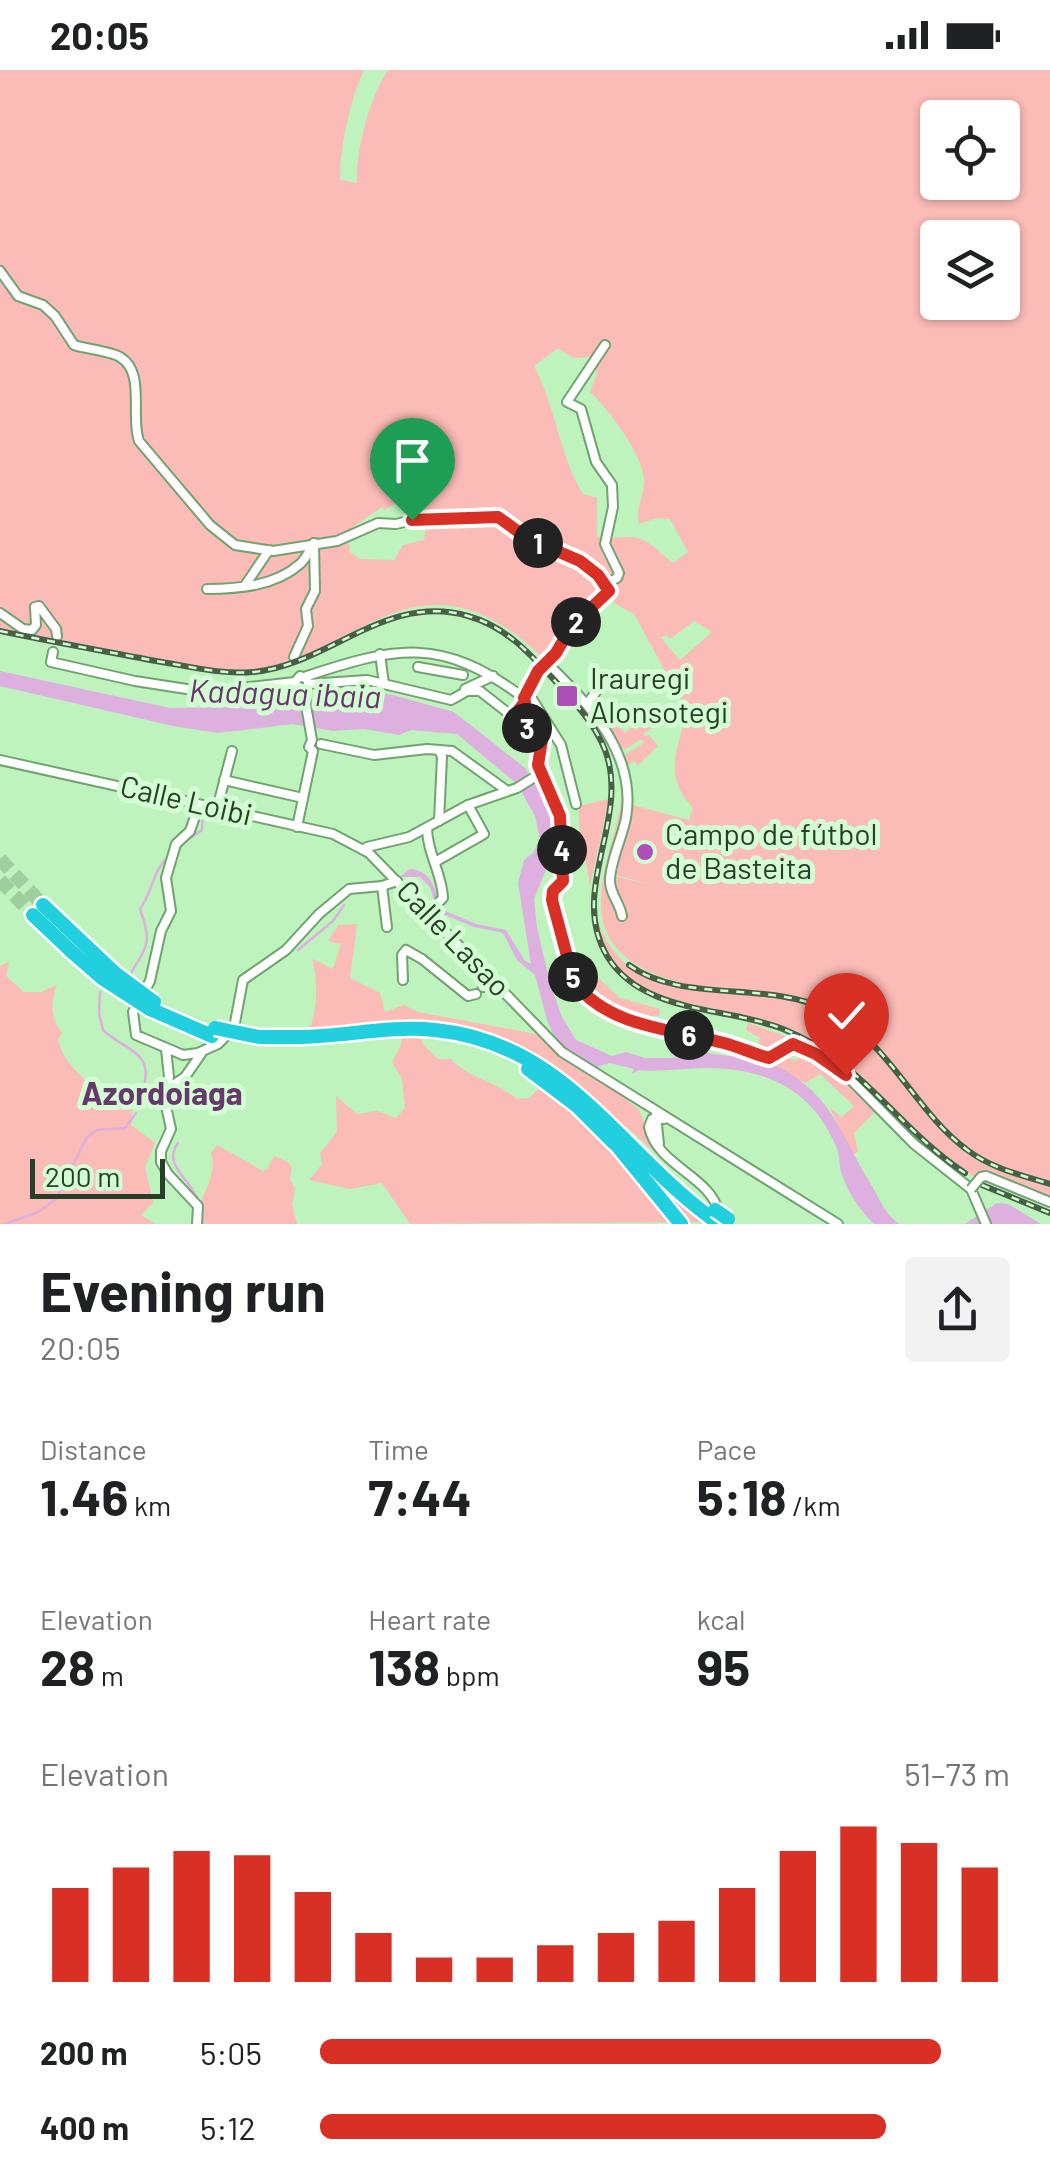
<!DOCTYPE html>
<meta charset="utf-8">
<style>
:root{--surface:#fff;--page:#f2f2f2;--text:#202124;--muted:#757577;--accent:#d93025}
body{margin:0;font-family:Barlow,sans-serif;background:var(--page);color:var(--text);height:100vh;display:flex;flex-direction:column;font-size:38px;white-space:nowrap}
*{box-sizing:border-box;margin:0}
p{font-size:32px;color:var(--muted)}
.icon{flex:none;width:55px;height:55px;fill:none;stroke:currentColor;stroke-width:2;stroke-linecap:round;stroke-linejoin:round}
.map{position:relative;height:1154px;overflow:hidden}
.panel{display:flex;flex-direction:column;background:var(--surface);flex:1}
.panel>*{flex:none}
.fabs{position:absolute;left:920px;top:30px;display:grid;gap:20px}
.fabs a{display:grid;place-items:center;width:100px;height:100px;border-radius:10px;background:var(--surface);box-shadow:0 2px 8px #0004;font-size:50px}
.scale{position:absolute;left:30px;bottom:25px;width:135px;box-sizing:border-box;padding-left:10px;border:5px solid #293e29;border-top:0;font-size:28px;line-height:35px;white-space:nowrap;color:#293e29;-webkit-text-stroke:8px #d3fdd2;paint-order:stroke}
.pin{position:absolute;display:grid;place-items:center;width:85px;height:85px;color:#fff;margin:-102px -42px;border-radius:50% 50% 50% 0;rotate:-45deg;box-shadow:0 0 10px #0007}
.pin .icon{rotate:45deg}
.km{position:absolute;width:50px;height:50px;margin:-25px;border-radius:50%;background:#222;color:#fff;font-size:28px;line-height:50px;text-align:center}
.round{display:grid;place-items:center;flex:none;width:105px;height:105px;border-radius:10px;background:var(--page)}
.headline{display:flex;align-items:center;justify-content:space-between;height:170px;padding:0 40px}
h1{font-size:55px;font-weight:700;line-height:75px}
.metrics{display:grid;grid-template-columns:repeat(3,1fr);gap:15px;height:170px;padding:10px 40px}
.metrics div{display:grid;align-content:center}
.metrics b{font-size:50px;font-weight:700}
.metrics small{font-size:28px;font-weight:400}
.metrics p{font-size:28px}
.chart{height:280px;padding:20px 40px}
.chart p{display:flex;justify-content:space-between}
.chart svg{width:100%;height:180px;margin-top:10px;stroke:var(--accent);stroke-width:6}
ul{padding:0 40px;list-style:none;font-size:32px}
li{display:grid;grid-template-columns:160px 120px 1fr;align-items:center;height:75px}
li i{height:25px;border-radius:12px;background:var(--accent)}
.status{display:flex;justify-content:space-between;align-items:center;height:70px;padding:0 50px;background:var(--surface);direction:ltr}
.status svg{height:28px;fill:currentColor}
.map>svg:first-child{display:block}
.green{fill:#fbbbb6;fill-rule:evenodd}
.water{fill:#ddb0e0}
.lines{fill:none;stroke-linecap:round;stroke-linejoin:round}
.stream{stroke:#ddb0e0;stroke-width:2.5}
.highway-tunnel{stroke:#a0cf9f;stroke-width:14;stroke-dasharray:14 7;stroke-linecap:butt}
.minor-casing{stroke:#71a371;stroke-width:12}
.highway-casing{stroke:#fff;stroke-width:19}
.minor{stroke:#fff;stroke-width:8}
.highway{stroke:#21cfde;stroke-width:14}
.rail-casing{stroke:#456045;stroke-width:6}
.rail{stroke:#d3fdd2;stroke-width:2.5;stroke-dasharray:8;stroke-linecap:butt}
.minor-bridge-casing{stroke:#71a371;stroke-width:12;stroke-linecap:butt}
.highway-bridge-casing{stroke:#fff;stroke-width:19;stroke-linecap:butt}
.minor-bridge{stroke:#fff;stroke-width:8}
.highway-bridge{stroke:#21cfde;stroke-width:14}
.route-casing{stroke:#fff;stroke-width:20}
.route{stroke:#d93025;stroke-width:12}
.poi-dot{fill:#ae4eb7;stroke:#d3fdd2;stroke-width:4}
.labels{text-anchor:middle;stroke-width:10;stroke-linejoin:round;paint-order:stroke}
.poi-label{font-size:30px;fill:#293e29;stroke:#d3fdd2;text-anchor:start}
.street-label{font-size:30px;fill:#293e29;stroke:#d3fdd2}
.water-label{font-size:32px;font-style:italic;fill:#69336d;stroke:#d3fdd2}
.neighbourhood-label{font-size:32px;font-weight:bold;fill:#67386c;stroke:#d3fdd2}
</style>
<div class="status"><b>20:05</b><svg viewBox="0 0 49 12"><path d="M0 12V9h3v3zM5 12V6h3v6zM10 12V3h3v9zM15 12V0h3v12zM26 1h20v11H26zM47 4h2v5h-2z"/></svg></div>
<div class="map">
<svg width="1050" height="1154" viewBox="0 0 1050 1154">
<rect width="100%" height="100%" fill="#bef3bd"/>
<g class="green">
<path d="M0,0H364C350,30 340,77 340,110L357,113C356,78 369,30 388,0H1050V1112C1018,1102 984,1095 958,1071C913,1030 874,951 814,932C748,919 596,928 601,828C602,793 619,759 622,723L626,721L629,735L614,806L651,815L616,805L632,735L689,750L693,738C663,706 677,681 687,641L634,544L598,524L542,587C406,458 349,611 220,600L0,559ZM938,48H1002V112H938ZM938,168H1002V232H938ZM558,278L573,288L589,287L597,303L590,322C608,338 642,384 644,408C645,425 635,437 639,454L657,448L670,449L688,482L673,493C660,483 647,467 630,467C618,467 609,469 597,467V428L583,424C559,385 556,337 534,296ZM394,434L415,439L426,456L424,470L403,475L394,490L360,489L350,482L347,461L382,437L385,440ZM694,551L712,562L680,590L661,568L666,565L670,569Z"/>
<polygon points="649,644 658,655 644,663 645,666 649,665 658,676 638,695 634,691 625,697 623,686 644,673 641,669 624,680 606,656 619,656 625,663 633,656 636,660 642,656 640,649"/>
<path d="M609,729L590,816C587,789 577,763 579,736Z"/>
<path d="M596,846C634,965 774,893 852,957C899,996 925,1059 978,1091C998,1103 1027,1110 1050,1116V1128C1027,1120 998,1096 973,1106C904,1064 864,989 787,958C724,931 600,941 596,846Z"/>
<path d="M357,854L350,908L380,923L385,942L404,935L418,942L541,965L627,1026L626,1029L639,1040L657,1084L625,1056L629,1067L712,1152L410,1154L382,1113L350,1119L309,1110L322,1094L320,1083L337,1062L336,1026L357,1044L377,1041L396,1048L405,1038L402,1009L392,992L401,975L402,959L305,963C319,952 318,905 312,889L333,899L341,874L328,871L338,855ZM415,952L466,959L552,1006L529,1028L517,1029C496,1011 469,1009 451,989H438L423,974Z"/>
<path d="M9,892L6,906L24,922H41L57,915C50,932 51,949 62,963L58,969C63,999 105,1028 132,1036L131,1055L155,1073L145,1097L153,1133L141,1145L156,1154H0V896Z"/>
<path d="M581,892L620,928L660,939L659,946H651L650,950C616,942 592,929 572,899Z"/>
<polygon points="748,953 791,968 773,984 756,982 760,968 746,960"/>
<polygon points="800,980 827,995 878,1039 854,1063 858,1081 853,1085 830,1038 842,1047 854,1036 820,1004 805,1013 773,994 779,987 797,990"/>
<path d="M217,1075L263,1101L267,1099L274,1086L288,1092L292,1098L290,1109L295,1119L292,1134L297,1154H195C197,1129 219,1107 211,1083Z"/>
</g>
<g class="water">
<path d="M0,601L170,638L263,637L312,628L336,615L393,625L454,642L525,698L556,747L558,771L534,829L537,858L550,913L562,947L576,970L612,986L626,982L645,988H670L690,987L701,980C725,990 751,983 775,995C832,1024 839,1061 869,1111C880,1128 882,1141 899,1154H874C860,1141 847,1121 841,1102C839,1094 840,1087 837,1079C813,1018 764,997 701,998C680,999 660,1002 639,1000L632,1004L634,999L610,993L596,997L568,981L555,969L547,950L535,905L517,890L503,863L474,857L438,842L430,817L420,807H399L410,799C433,801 435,820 441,839L476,854L506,860L525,891L531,894L518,813L524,790L533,783L540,769L535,746L517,714L457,664L411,660L399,665L364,659L333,661L293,654L218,663L173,656L0,616Z"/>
<polygon points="997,1133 1008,1134 1041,1154 965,1154"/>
</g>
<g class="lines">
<g class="stream">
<polyline points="179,776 202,760 203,740"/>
<polyline points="298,880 333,851 344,835"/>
<path d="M131,903C148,874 152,873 140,839C154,819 151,804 168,787"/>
<path d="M100,922L99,943L103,960C125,981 155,980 143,1021"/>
<path d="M178,1073C161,1095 193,1111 198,1131"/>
<polyline points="5,1154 38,1142 56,1129 87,1067 97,1060 125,1058 136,1043"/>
</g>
<g class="highway-tunnel">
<polyline points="0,789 43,835"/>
<polyline points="0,810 33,845"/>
</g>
<defs>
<g id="minor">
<path d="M0,201L18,226L43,235L55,246L74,275C86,279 110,281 120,287C146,302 130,347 139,371L210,455L235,475L273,481L337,471L378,453L396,454L425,447L489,445L506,450L527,467L580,491L605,514L608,525L571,557L556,583L538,601L524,628L525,632L513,647"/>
<polyline points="605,275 567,332 581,339 596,392 612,415 613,437 605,474 619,503 617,508 605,514"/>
<polyline points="246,514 269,480"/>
<path d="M207,519C239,519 275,516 300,494C307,488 309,480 314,473"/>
<polyline points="0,543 23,559 32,560 36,555 35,537 39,536 56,559 57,566"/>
<polyline points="53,582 51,592 135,611 206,622 295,612"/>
<polyline points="380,584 384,614"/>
<polyline points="294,587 308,556 306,539 315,521 314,473"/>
<path d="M547,593C589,634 637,684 626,748C622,768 611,790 610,809C609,823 620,833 622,846"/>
<polyline points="418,597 463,605"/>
<path d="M304,607C397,576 441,566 524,628L528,626L532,629L561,675L576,734"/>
<path d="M308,614L367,610L451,630L467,621H480L540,668L538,695L560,746L563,811L552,823L553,841L574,912C610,958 673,959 724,973C739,977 754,984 769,988L791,974L816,984L846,1005L914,1074L971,1119L986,1154"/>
<polyline points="465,619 493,606"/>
<polyline points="587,634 604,611"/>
<polyline points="321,674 374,685 427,679 452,681 506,720"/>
<polyline points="0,690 333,764 369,783 562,982 838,1154"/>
<polyline points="224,710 303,728"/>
<polyline points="219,731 232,681"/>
<polyline points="199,735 190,761 176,774 166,808 171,841 161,861 150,911 133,942 136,965 183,985 198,983 218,974 234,958 243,910 286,880 319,844 349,819 382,816 397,811"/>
<polyline points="439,751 442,687 439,680"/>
<polyline points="297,757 313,681 309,677 312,670 303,618 297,617 295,612 300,606 307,609"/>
<path d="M427,758C427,783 442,803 443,828L428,843"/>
<polyline points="367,777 409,767 468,735 517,718 541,703"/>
<polyline points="435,792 484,764 468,735"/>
<polyline points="382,816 387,857"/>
<polyline points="403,910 402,885 406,880 422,889 468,926 476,924"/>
<polyline points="483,917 485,914"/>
<polyline points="166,979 169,1007 164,1027 171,1059 161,1081 161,1092 168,1104 198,1136 197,1154"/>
<polyline points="167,1019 185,1007 201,984"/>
<polyline points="656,1045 659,1074"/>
<path d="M664,1049H652L649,1057C657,1096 711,1106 719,1143"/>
<polyline points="986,1106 1050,1132"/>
</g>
<g id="highway">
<polyline points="43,835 80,870"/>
<polyline points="33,845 71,881"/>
<polyline points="150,939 212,966"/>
<path d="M298,967C344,967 389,955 435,960C566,973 618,1081 714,1150"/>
<polyline points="528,999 577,1036 614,1073"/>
<polyline points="615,1073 681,1154"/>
</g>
</defs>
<use href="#minor" class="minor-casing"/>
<use href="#highway" class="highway-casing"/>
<use href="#minor" class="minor"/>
<use href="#highway" class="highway"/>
<defs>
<g id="rail">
<path d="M0,561C52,572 104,581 156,591C188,596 221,605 253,602C329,595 387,522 468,546C507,557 530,584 557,613C575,633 595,654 605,680C631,749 568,820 607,886C643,945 726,936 783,959C860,989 899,1060 965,1103"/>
<path d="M629,895C682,934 768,910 827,940C888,970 914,1040 966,1079C990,1098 1021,1105 1050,1114"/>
<polyline points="982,1115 1050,1143"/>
</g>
</defs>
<use href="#rail" class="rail-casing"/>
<use href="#rail" class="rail"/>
<defs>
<polyline id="minor-bridge" points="971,1119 981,1107 986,1106"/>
<g id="highway-bridge">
<polyline points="80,870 115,903 154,932"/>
<polyline points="71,881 102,908 150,939"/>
<polyline points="215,958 259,967 298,967"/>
<polyline points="715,1140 728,1149"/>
</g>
</defs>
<use href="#minor-bridge" class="minor-bridge-casing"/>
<use href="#highway-bridge" class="highway-bridge-casing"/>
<use href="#minor-bridge" class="minor-bridge"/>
<use href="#highway-bridge" class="highway-bridge"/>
</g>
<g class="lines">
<defs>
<path id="route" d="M412,450L498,447L527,468L580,491L598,505L609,521L571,557L556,583L538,601L524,628L525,632L513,647L542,670L538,695L560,746L563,811L553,821L552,830L574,912C609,958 673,959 724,973C739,977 754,984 769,988L793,974L816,984L846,1005"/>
</defs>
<use href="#route" class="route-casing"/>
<use href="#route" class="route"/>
</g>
<g class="poi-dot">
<rect x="555" y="614" width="24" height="24" rx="5"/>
<circle cx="645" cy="782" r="10"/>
</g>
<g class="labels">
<g class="poi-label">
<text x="590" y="619">Irauregi<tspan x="590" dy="34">Alonsotegi</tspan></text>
<text x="665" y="775">Campo de fútbol<tspan x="665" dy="34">de Basteita</tspan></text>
</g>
<g class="street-label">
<text transform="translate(186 731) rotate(13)" y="10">Calle Loibi</text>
<text transform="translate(453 869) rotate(46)" y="10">Calle Lasao</text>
</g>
<g class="water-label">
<text transform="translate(285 624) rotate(2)" y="11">Kadagua ibaia</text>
</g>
<g class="neighbourhood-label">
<text x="162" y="1035">Azordoiaga</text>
</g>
</g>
</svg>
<div class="fabs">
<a><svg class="icon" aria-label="locate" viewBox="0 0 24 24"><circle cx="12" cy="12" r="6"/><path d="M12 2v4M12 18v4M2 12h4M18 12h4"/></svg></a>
<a><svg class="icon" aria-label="layers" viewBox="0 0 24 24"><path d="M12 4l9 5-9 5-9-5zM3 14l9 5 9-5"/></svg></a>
</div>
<div class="scale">200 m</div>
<div class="pin" style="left:412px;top:450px;background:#1e9e55"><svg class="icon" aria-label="arrive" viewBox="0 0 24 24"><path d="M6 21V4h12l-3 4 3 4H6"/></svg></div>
<div class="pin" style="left:846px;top:1005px;background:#d93025"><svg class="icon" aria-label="check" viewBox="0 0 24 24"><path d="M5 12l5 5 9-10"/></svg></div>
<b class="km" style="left:538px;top:473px">1</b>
<b class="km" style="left:576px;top:552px">2</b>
<b class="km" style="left:527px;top:658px">3</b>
<b class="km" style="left:562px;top:780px">4</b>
<b class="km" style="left:573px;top:907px">5</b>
<b class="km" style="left:689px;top:965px">6</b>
</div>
<section class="panel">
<div class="headline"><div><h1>Evening run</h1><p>20:05</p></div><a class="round"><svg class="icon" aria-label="share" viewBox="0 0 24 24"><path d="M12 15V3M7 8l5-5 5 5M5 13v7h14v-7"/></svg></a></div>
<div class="metrics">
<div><p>Distance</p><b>1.46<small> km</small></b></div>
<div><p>Time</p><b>7:44</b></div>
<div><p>Pace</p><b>5:18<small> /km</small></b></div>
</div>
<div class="metrics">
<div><p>Elevation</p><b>28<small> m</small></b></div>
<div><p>Heart rate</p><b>138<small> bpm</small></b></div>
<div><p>kcal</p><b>95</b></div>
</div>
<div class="chart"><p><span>Elevation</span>51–73 m</p>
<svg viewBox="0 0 160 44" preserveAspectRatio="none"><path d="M5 44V21M15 44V16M25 44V12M35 44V13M45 44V22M55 44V32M65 44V38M75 44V38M85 44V35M95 44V32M105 44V29M115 44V21M125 44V12M135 44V6M145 44V10M155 44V16"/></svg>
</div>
<ul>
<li><b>200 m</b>5:05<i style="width:90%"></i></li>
<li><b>400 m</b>5:12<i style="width:82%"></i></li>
</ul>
</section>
